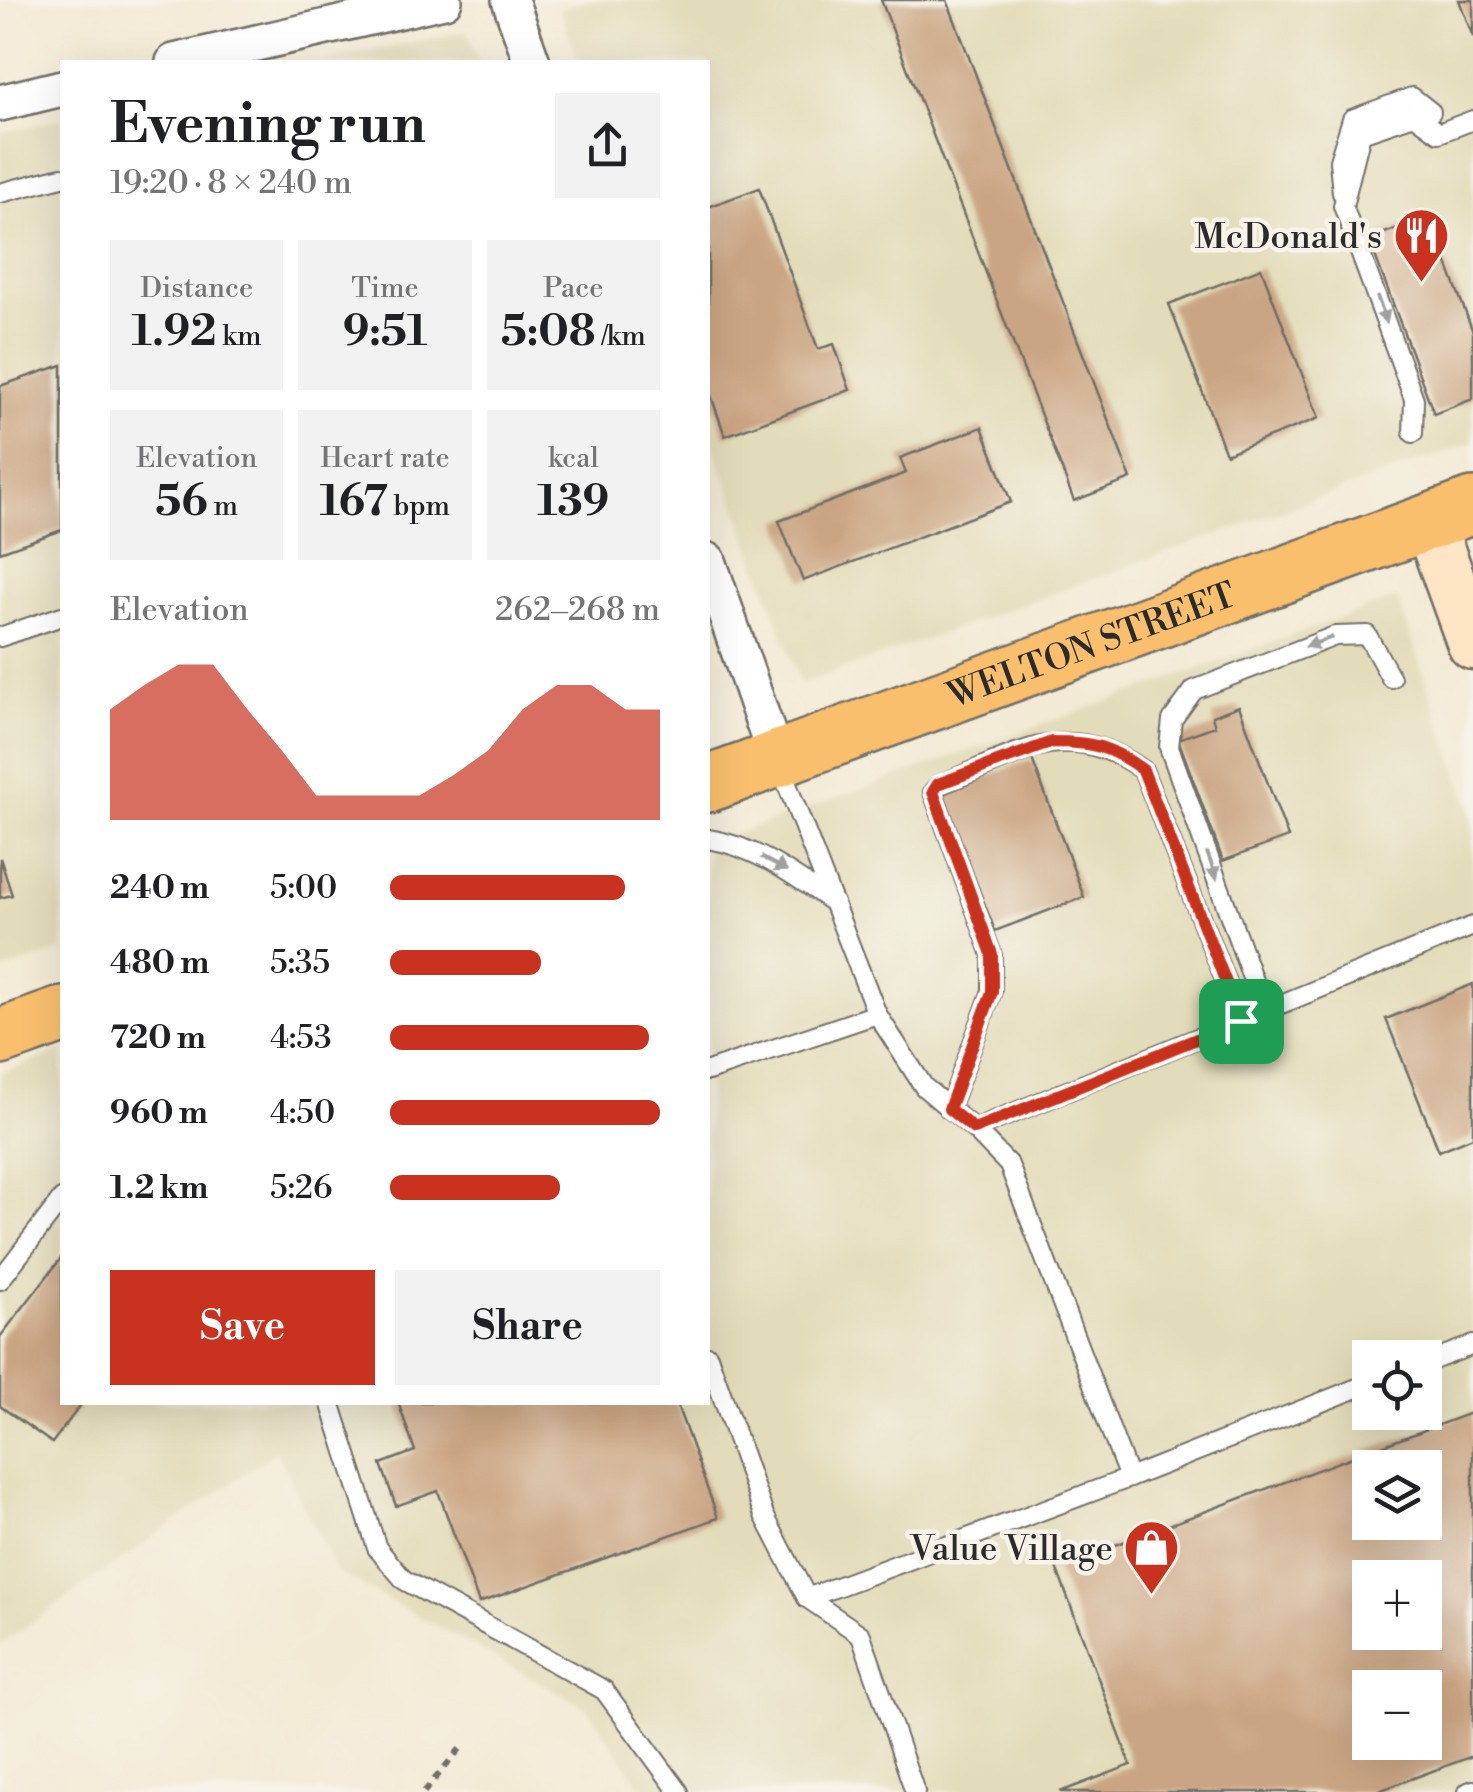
<!DOCTYPE html>
<meta charset="utf-8">
<style>
:root{--surface:#fff;--page:#f2f2f2;--text:#202124;--muted:#757577;--accent:#c8321e}
body{margin:0;font-family:"Libre Bodoni",serif;background:var(--page);color:var(--text);height:100vh;display:flex;flex-direction:column;font-size:38px;white-space:nowrap}
*{box-sizing:border-box;margin:0}
p{font-size:32px;color:var(--muted)}
.icon{flex:none;width:55px;height:55px;fill:none;stroke:currentColor;stroke-width:2;stroke-linecap:round;stroke-linejoin:round}
.map{position:relative;flex:1;overflow:hidden}
.panel{position:absolute;left:60px;top:60px;width:650px;height:1345px;display:flex;flex-direction:column;background:var(--surface);border-radius:0px;box-shadow:0 10px 40px #0002}
.panel>*{flex:none}
.fabs{position:absolute;left:1352px;top:1340px;display:grid;gap:20px}
.fabs a{display:grid;place-items:center;width:90px;height:90px;border-radius:0px;background:var(--surface);box-shadow:0 10px 40px #0002;font-size:50px}
.pin{position:absolute;display:grid;place-items:center;width:85px;height:85px;color:#fff;margin:-42px;border-radius:20px;box-shadow:0 5px 15px #0006}
.round{display:grid;place-items:center;flex:none;width:105px;height:105px;border-radius:0px;background:var(--page)}
.head{display:flex;align-items:center;justify-content:space-between;height:170px;padding:0 50px}
h1{font-size:55px;font-weight:700;line-height:75px}
.stats{display:grid;grid-template-columns:repeat(3,1fr);gap:15px;height:170px;padding:10px 50px}
.stats div{display:grid;align-content:center;border-radius:0px;background:var(--page);text-align:center}
.stats b{font-size:42px;font-weight:700}
.stats small{font-size:28px;font-weight:400}
.stats p{font-size:28px}
.chart{height:280px;padding:20px 50px}
.chart p{display:flex;justify-content:space-between}
.chart svg{width:100%;height:180px;margin-top:10px;fill:var(--accent);opacity:.7}
.action{display:flex;gap:20px;margin-top:auto;padding:20px 50px}
.action a{flex:1;height:115px;border-radius:0px;background:var(--accent);color:#fff;font-size:40px;font-weight:700;line-height:115px;text-align:center}
.action a+a{background:var(--page);color:var(--text)}
ul{padding:0 50px;list-style:none;font-size:32px}
li{display:grid;grid-template-columns:160px 120px 1fr;align-items:center;height:75px}
li i{height:25px;border-radius:12px;background:var(--accent)}
.map>svg:first-child{display:block}
.built{fill:#e2dcba;fill-rule:evenodd}
.building{fill:#caa583;fill-rule:evenodd}
.lines{fill:none;stroke-linecap:round;stroke-linejoin:round}
.lane-casing{stroke:#716e66;stroke-width:22}
.street-casing{stroke:#716e66;stroke-width:40}
.secondary-casing{stroke:#716e66;stroke-width:55}
.primary-casing{stroke:#716e66;stroke-width:60}
.path{stroke:#716e66;stroke-width:6;stroke-dasharray:8 8;stroke-linecap:butt}
.lane{stroke:#fff;stroke-width:18}
.street{stroke:#fff;stroke-width:35}
.secondary{stroke:#fde5c5;stroke-width:50}
.primary{stroke:#f9bf6d;stroke-width:55}
.oneway{fill:#a0a0a0}
.route-casing{stroke:#fff;stroke-width:20}
.route{stroke:#c8321e;stroke-width:12}
.labels{text-anchor:middle;stroke-width:9;stroke-linejoin:round;paint-order:stroke}
.poi-label{font-size:35px;fill:#2b2b2b;stroke:#f7f3e8;text-anchor:end}
.street-label{font-size:35px;fill:#2b2b2b;stroke:#f7f3e8}
</style>
<div class="map">
<svg width="1473" height="1792" viewBox="0 0 1473 1792">
<rect width="100%" height="100%" fill="#f7f3e8"/>
<filter id="ink" filterUnits="userSpaceOnUse"><feTurbulence type="fractalNoise" baseFrequency=".01" numOctaves="2"/><feDisplacementMap in="SourceGraphic" scale="20" xChannelSelector="R" yChannelSelector="G"/><feConvolveMatrix kernelMatrix="1 2 1 2 8 2 1 2 1" color-interpolation-filters="sRGB"/></filter>
<filter id="wash" filterUnits="userSpaceOnUse"><feTurbulence type="fractalNoise" baseFrequency=".0048" numOctaves="4" result="noise"/><feDisplacementMap in="SourceGraphic" scale="40" xChannelSelector="R" yChannelSelector="G"/><feGaussianBlur stdDeviation="2.25" result="paint"/><feColorMatrix in="noise" values="0 0 0 0 0 0 0 0 0 0 0 0 0 0 0 0 0 1.4 0 .05"/><feComposite in="paint" operator="in"/></filter>
<g filter="url(#wash)">
<rect width="100%" height="100%" fill="#f2ead4"/>
<g class="built">
<polygon points="587,0 1473,0 1473,442 801,684 708,430 708,62 578,62 560,9"/>
<polygon points="467,31 479,62 321,62"/>
<polygon points="62,119 62,950 0,972 0,133"/>
<path d="M1397,598L1473,817V1792H645L587,1708L336,1571L276,1451L0,1645V1073L62,1051V1402H708V844ZM1370,1358H1425V1412H1370ZM1370,1468H1425V1522H1370ZM1370,1578H1425V1632H1370ZM1370,1688H1425V1742H1370Z"/>
</g>
<g id="blocks">
<g class="building">
<polygon points="881,0 947,0 1131,479 1074,501"/>
<polygon points="1459,0 1473,0 1473,37"/>
<polygon points="759,188 818,349 834,344 850,390 725,436 708,387 708,207"/>
<polygon points="1429,216 1473,332 1473,399 1434,414 1369,239"/>
<polygon points="1261,268 1319,418 1226,454 1169,304"/>
<polygon points="62,365 62,530 0,552 0,386"/>
<polygon points="982,427 1011,502 803,581 779,521 906,473 900,458"/>
<polygon points="1239,706 1288,837 1223,861 1178,739 1215,726 1212,716"/>
<polygon points="1032,759 1084,897 995,931 942,794"/>
<polygon points="0,858 12,895 0,898"/>
<polygon points="1473,984 1473,1137 1439,1151 1386,1019"/>
<polygon points="62,1257 62,1402 83,1402 52,1443 0,1406 0,1337"/>
<polygon points="398,1402 676,1402 718,1518 479,1603 438,1491 396,1506 381,1464 415,1451"/>
<path d="M1473,1412V1756L1376,1792H1060L1131,1765L1056,1567ZM1370,1468H1425V1522H1370ZM1370,1578H1425V1632H1370ZM1370,1688H1425V1742H1370Z"/>
</g>
</g>
</g>
<g filter="url(#ink)">
<use href="#blocks" fill-opacity="0" stroke="#716e66" stroke-width="2.5"/>
<g class="lines">
<defs>
<g id="lane">
<polyline points="0,193 62,177"/>
<polyline points="1342,193 1339,161 1352,119 1412,97 1431,112"/>
<polyline points="1413,433 1414,399 1343,206 1361,133 1414,115 1439,133 1473,120"/>
<polyline points="0,637 62,616"/>
<polyline points="779,764 877,1014 924,1087 974,1129 1473,926"/>
<path d="M708,839C755,846 795,876 834,903"/>
<polyline points="1264,1011 1169,747 1172,720 1194,690 1335,636 1367,635 1391,678"/>
<polyline points="708,1071 877,1014"/>
<path d="M949,1109L992,991V955L933,792L939,785C1016,755 1066,715 1143,770L1241,1021"/>
<polyline points="974,1129 1009,1165 1129,1478 1370,1383"/>
<polyline points="0,1280 62,1199"/>
<polyline points="708,1356 764,1515 807,1598 1129,1478"/>
<polyline points="1425,1363 1473,1345"/>
<polyline points="330,1402 377,1548 404,1580 604,1690 679,1792"/>
<polyline points="807,1598 861,1635 915,1792"/>
<polyline points="1468,1792 1473,1790"/>
</g>
<g id="street">
<polyline points="510,0 532,62"/>
<polyline points="174,62 444,0"/>
<polyline points="0,103 62,88"/>
<polyline points="708,561 776,758"/>
</g>
<polyline id="secondary" points="1429,523 1473,644"/>
<g id="primary">
<path id="s1" d="M708,784L1473,506"/>
<polyline points="0,1037 62,1015"/>
</g>
</defs>
<use href="#lane" class="lane-casing"/>
<use href="#street" class="street-casing"/>
<use href="#secondary" class="secondary-casing"/>
<use href="#primary" class="primary-casing"/>
<polyline class="path" points="424,1792 464,1744"/>
<use href="#lane" class="lane"/>
<use href="#street" class="street"/>
<use href="#secondary" class="secondary"/>
<use href="#primary" class="primary"/>
</g>
<defs><path id="oneway-solid" d="M-6-.8H1V-3.2L6.5 0L1 3.2V.8H-6Z" transform="scale(2.5)"/></defs>
<g class="oneway">
<use href="#oneway-solid" transform="translate(1382 310) rotate(70)"/>
<use href="#oneway-solid" transform="translate(1319 642) rotate(160)"/>
<use href="#oneway-solid" transform="translate(774 864) rotate(28)"/>
<use href="#oneway-solid" transform="translate(1212 866) rotate(70)"/>
</g>
</g>
<g class="lines" filter="url(#ink)">
<defs>
<path id="route" d="M1052,742C1092,742 1110,746 1143,770L1241,1021L974,1129L949,1109L992,992V954L933,792L938,784Z"/>
</defs>
<use href="#route" class="route-casing"/>
<use href="#route" class="route"/>
</g>
<defs>
<symbol id="restaurant-pin" viewBox="-11 -11 22 30"><path d="M0 17L-7.5 6A9.5 9.5 0 1 1 7.5 6Z" fill="#c8321e" stroke="#f7f3e8"/><path d="M-5-6h1v4h1v-4h1v4h1v-4h1v5L-1.5 .5V6h-2V.5L-5-1ZM5-6V6H3V1.5H1.5Q1.5-4 5-6Z" fill="#fff"/></symbol>
<symbol id="shop-pin" viewBox="-11 -11 22 30"><path d="M0 17L-7.5 6A9.5 9.5 0 1 1 7.5 6Z" fill="#c8321e" stroke="#f7f3e8"/><path d="M-5-2.5h2.3a2.7 3.5 0 0 1 5.4 0H5L5.5 6h-11ZM-1.5-2.5h3a1.5 2.3 0 0 0-3 0Z" fill="#fff"/></symbol>
</defs>
<g fill-rule="evenodd">
<use href="#restaurant-pin" x="1390" y="204" width="63" height="86"/>
<use href="#shop-pin" x="1120" y="1516" width="63" height="86"/>
</g>
<g class="labels">
<g class="poi-label">
<text x="1382" y="248">McDonald's</text>
<text x="1113" y="1560">Value Village</text>
</g>
<g class="street-label">
<text dy="12" stroke="none"><textPath href="#s1" startOffset="408">WELTON STREET</textPath></text>
</g>
</g>
</svg>
<div class="fabs">
<a><svg class="icon" aria-label="locate" viewBox="0 0 24 24"><circle cx="12" cy="12" r="6"/><path d="M12 2v4M12 18v4M2 12h4M18 12h4"/></svg></a>
<a><svg class="icon" aria-label="layers" viewBox="0 0 24 24"><path d="M12 4l9 5-9 5-9-5zM3 14l9 5 9-5"/></svg></a>
<a>+</a>
<a>−</a>
</div>
<div class="pin" style="left:1241px;top:1021px;background:#1e9e55"><svg class="icon" aria-label="arrive" viewBox="0 0 24 24"><path d="M6 21V4h12l-3 4 3 4H6"/></svg></div>
<section class="panel">
<div class="head"><div><h1>Evening run</h1><p>19:20 · 8 × 240 m</p></div><a class="round"><svg class="icon" aria-label="share" viewBox="0 0 24 24"><path d="M12 15V3M7 8l5-5 5 5M5 13v7h14v-7"/></svg></a></div>
<div class="stats">
<div><p>Distance</p><b>1.92<small> km</small></b></div>
<div><p>Time</p><b>9:51</b></div>
<div><p>Pace</p><b>5:08<small> /km</small></b></div>
</div>
<div class="stats">
<div><p>Elevation</p><b>56<small> m</small></b></div>
<div><p>Heart rate</p><b>167<small> bpm</small></b></div>
<div><p>kcal</p><b>139</b></div>
</div>
<div class="chart"><p><span>Elevation</span>262–268 m</p>
<svg viewBox="0 0 160 44" preserveAspectRatio="none"><path d="M0 44V17L10 11L20 6L30 6L40 17L50 27L60 38L70 38L80 38L90 38L100 33L110 27L120 17L130 11L140 11L150 17L160 17V44z"/></svg>
</div>
<ul>
<li><b>240 m</b>5:00<i style="width:87%"></i></li>
<li><b>480 m</b>5:35<i style="width:56%"></i></li>
<li><b>720 m</b>4:53<i style="width:96%"></i></li>
<li><b>960 m</b>4:50<i style="width:100%"></i></li>
<li><b>1.2 km</b>5:26<i style="width:63%"></i></li>
</ul>
<div class="action"><a>Save</a><a>Share</a></div>
</section>
</div>
